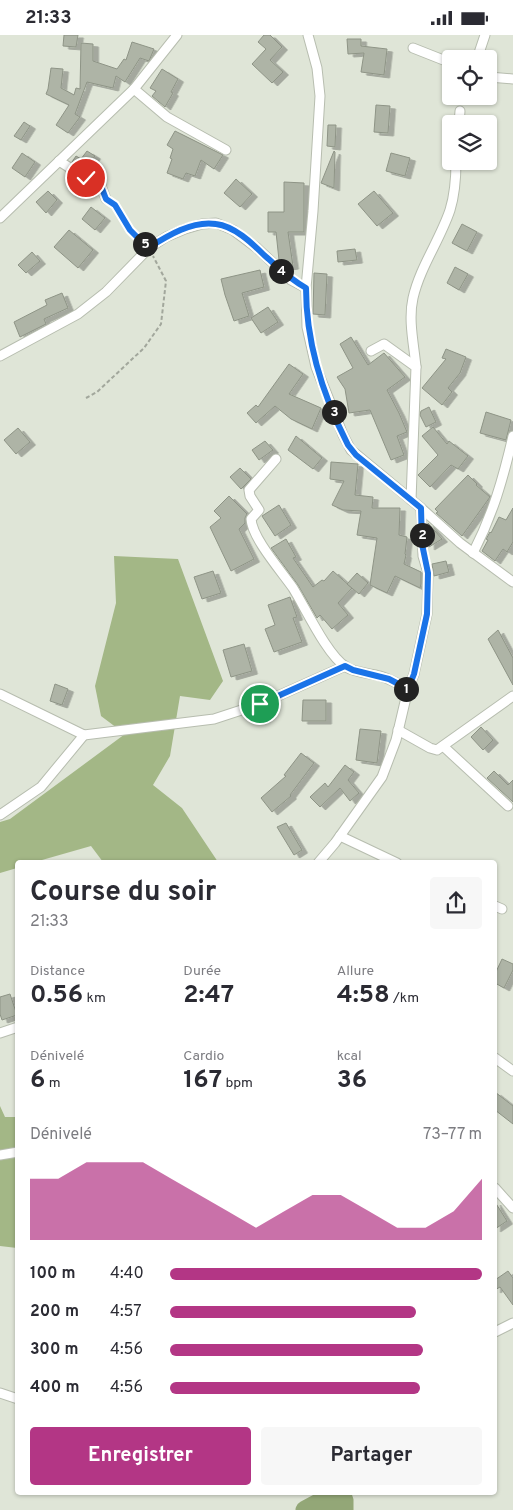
<!DOCTYPE html>
<html lang="fr">
<meta charset="utf-8">
<style>
:root{--surface:#fff;--page:#f7f7f7;--text:#2b2b33;--muted:#7c7c81;--accent:#b33685}
body{margin:0;font-family:Overpass,sans-serif;background:var(--page);color:var(--text);height:100vh;display:flex;flex-direction:column;font-size:19px;white-space:nowrap}
*{box-sizing:border-box;margin:0}
p{font-size:16px;color:var(--muted)}
.icon{flex:none;width:28px;height:28px;fill:none;stroke:currentColor;stroke-width:2;stroke-linecap:round;stroke-linejoin:round}
.map{position:relative;flex:1;overflow:hidden}
.details{position:absolute;left:15px;top:825px;width:482px;height:635px;display:flex;flex-direction:column;background:var(--surface);border-radius:5px;box-shadow:0 1px 4px #0004}
.details>*{flex:none}
.tools{position:absolute;left:442px;top:15px;display:grid;gap:10px}
.tools a{display:grid;place-items:center;width:55px;height:55px;border-radius:5px;background:var(--surface);box-shadow:0 1px 4px #0004;font-size:25px}
.pin{position:absolute;display:grid;place-items:center;width:42px;height:42px;color:#fff;margin:-21px;border:2px solid #fff;border-radius:50%;box-shadow:0 1px 5px #0007}
.km{position:absolute;width:25px;height:25px;margin:-12px;border-radius:50%;background:#222;color:#fff;font-size:14px;line-height:25px;text-align:center}
.round{display:grid;place-items:center;flex:none;width:52px;height:52px;border-radius:5px;background:var(--page)}
.head{display:flex;align-items:center;justify-content:space-between;height:85px;padding:0 15px}
h1{font-size:28px;font-weight:700;line-height:38px}
.stats{display:grid;grid-template-columns:repeat(3,1fr);gap:8px;height:85px;padding:5px 15px}
.stats div{display:grid;align-content:center}
.stats b{font-size:25px;font-weight:700}
.stats small{font-size:14px;font-weight:400}
.stats p{font-size:14px}
.chart{height:140px;padding:10px 15px}
.chart p{display:flex;justify-content:space-between}
.chart svg{width:100%;height:90px;margin-top:5px;fill:var(--accent);opacity:.7}
.button{display:flex;gap:10px;margin-top:auto;padding:10px 15px}
.button a{flex:1;height:58px;border-radius:5px;background:var(--accent);color:#fff;font-size:20px;font-weight:700;line-height:58px;text-align:center}
.button a+a{background:var(--page);color:var(--text)}
ul{padding:0 15px;list-style:none;font-size:16px}
li{display:grid;grid-template-columns:80px 60px 1fr;align-items:center;height:38px}
li i{height:12px;border-radius:6px;background:var(--accent)}
.status{display:flex;justify-content:space-between;align-items:center;height:35px;padding:0 25px;background:var(--surface);direction:ltr}
.status svg{height:14px;fill:currentColor}
.map>svg:first-child{display:block}
.forest{fill:#a3b786}
.lines{fill:none;stroke-linecap:round;stroke-linejoin:round}
.river{stroke:#93a777;stroke-width:19}
.building{fill:#aeb4a6;stroke:#8e9486;filter:url(#shadow)}
.minor-casing{stroke:#b7bdaf;stroke-width:11}
.path{stroke:#a2a79c;stroke-width:2;stroke-dasharray:4 2.5;stroke-linecap:butt}
.minor{stroke:#fff;stroke-width:9}
.route-casing{stroke:#fff;stroke-width:10}
.route{stroke:#1a73e8;stroke-width:6}
</style>
<div class="status"><b>21:33</b><svg viewBox="0 0 49 12"><path d="M0 12V9h3v3zM5 12V6h3v6zM10 12V3h3v9zM15 12V0h3v12zM26 1h20v11H26zM47 4h2v5h-2z"/></svg></div>
<div class="map">
<svg width="513" height="1475" viewBox="0 0 513 1475">
<defs>
<filter id="shadow"><feDropShadow dx="5.5" dy="3" stdDeviation="0" flood-color="#0004"/></filter>
</defs>
<rect width="100%" height="100%" fill="#dfe5d7"/>
<g class="forest">
<polygon points="114,521 178,524 223,646 210,665 180,661 170,721 153,750 182,773 218,827 103,827 91,811 35,827 18,828 17,833 0,838 0,787 10,784 125,699 101,681 95,651 116,568"/>
<polygon points="0,1071 5,1082 17,1082 17,1213 0,1211"/>
</g>
<g class="lines">
<polyline class="river" points="305,1475 318,1468 344,1465 344,1475"/>
</g>
<g class="building">
<polygon points="64,0 78,0 76,12 63,11"/>
<polygon points="264,0 270,0 282,12 270,25 283,37 272,48 252,29 266,14 258,7"/>
<polygon points="347,4 361,4 361,11 387,14 384,40 361,37 364,18 348,19"/>
<polygon points="132,7 154,14 149,26 140,23 125,47 116,41 113,53 87,47 75,79 80,82 68,98 56,90 69,70 46,59 48,54 51,33 63,34 61,53 74,60 76,53 80,54 81,8 93,9 93,26 117,34 124,24 126,25"/>
<polygon points="162,34 178,44 171,57 173,58 165,72 152,61 156,56 150,53"/>
<polygon points="376,70 390,71 388,98 374,97"/>
<polygon points="24,87 30,91 21,105 14,101"/>
<polygon points="328,90 336,90 335,112 327,111"/>
<polygon points="175,96 223,120 214,134 201,125 195,141 186,138 183,144 167,138 172,124 170,123 173,114 167,110"/>
<polygon points="87,116 95,121 85,135 72,127 76,121 81,124"/>
<polygon points="334,116 335,117 334,153 321,148"/>
<polygon points="22,118 35,127 25,142 12,133"/>
<polygon points="391,118 410,123 405,141 386,136"/>
<polygon points="236,144 252,159 240,172 224,158"/>
<polygon points="284,147 304,148 304,197 288,197 293,231 286,232 279,225 276,197 268,197 268,177 284,177"/>
<polygon points="48,156 57,165 46,178 36,167"/>
<polygon points="374,156 393,178 377,191 358,169"/>
<polygon points="91,172 105,183 95,195 82,184"/>
<polygon points="462,189 477,197 467,216 452,208"/>
<polygon points="69,195 93,215 78,233 54,212"/>
<polygon points="355,214 357,225 338,227 337,216"/>
<polygon points="32,217 40,226 26,238 18,230"/>
<polygon points="455,232 468,239 459,255 447,248"/>
<polygon points="260,235 264,252 242,258 249,281 234,286 225,260 221,244"/>
<polygon points="314,238 327,239 325,280 313,279"/>
<polygon points="62,258 68,273 44,284 46,289 20,302 14,287 47,270 45,265"/>
<polygon points="268,272 278,287 261,298 251,283"/>
<polygon points="351,302 368,330 384,318 405,342 387,355 399,378 407,397 397,401 404,420 391,425 370,375 349,378 345,354 337,342 353,333 340,309"/>
<polygon points="446,314 466,322 460,338 448,353 452,357 442,370 422,353 446,324 442,323"/>
<polygon points="289,329 303,339 289,359 321,373 312,394 291,384 275,371 256,388 247,378 256,370 258,372"/>
<polygon points="429,372 436,387 426,392 420,380 421,376"/>
<polygon points="486,377 511,385 506,405 480,398"/>
<polygon points="433,392 447,409 449,406 468,421 458,434 451,430 430,452 418,440 438,420 422,401"/>
<polygon points="18,393 30,407 16,419 4,405"/>
<polygon points="296,401 322,423 313,434 288,415"/>
<polygon points="265,406 273,415 259,425 252,415"/>
<polygon points="331,427 358,429 355,460 373,462 372,473 400,473 399,500 407,502 405,519 406,520 404,529 421,537 421,549 420,553 395,541 387,558 370,550 377,503 357,500 361,476 343,475 332,470 344,446 330,444"/>
<polygon points="240,433 251,444 241,454 230,442"/>
<polygon points="468,440 477,449 476,450 490,462 462,501 436,478 438,477 435,474"/>
<polygon points="229,461 247,479 245,483 245,488 239,494 254,524 231,536 210,492 221,483 214,476"/>
<polygon points="279,470 291,490 275,501 262,481"/>
<polygon points="513,473 513,507 507,517 503,514 495,526 482,516 488,505 486,504 490,497 491,498 499,482 506,485"/>
<polygon points="428,488 442,504 429,512"/>
<polygon points="286,504 296,522 293,523 313,552 322,545 324,546 333,536 352,553 338,568 348,580 332,594 320,580 317,583 298,550 271,513"/>
<polygon points="446,526 449,537 434,541 432,529"/>
<polygon points="213,536 221,558 202,564 194,542"/>
<polygon points="357,538 368,548 359,559 347,549"/>
<polygon points="290,562 297,582 293,583 302,607 274,617 265,594 275,590 268,570"/>
<polygon points="498,595 513,623 513,650 488,604"/>
<polygon points="244,609 252,636 231,642 223,615"/>
<polygon points="55,649 68,654 62,670 50,666"/>
<polygon points="303,665 326,665 326,686 302,686"/>
<polygon points="481,692 493,705 483,715 471,702"/>
<polygon points="360,694 381,696 377,728 356,725"/>
<polygon points="301,718 314,728 290,760 291,761 272,777 261,763 286,741 284,740"/>
<polygon points="345,730 354,737 348,745 359,758 350,766 340,753 320,772 310,762 325,748 328,752"/>
<polygon points="494,736 508,750 513,745 513,767 487,743"/>
<polygon points="286,788 302,815 294,820 277,792"/>
<polygon points="502,924 513,929 513,935 504,953 495,948 495,939"/>
<polygon points="10,959 17,980 2,985 0,979 0,962"/>
<polygon points="495,1057 513,1071 513,1089 495,1075"/>
<polygon points="495,1167 507,1186 495,1194"/>
<polygon points="508,1236 513,1243 513,1270 500,1252 495,1255 495,1245"/>
</g>
<g class="lines">
<defs>
<g id="minor">
<polyline points="308,0 317,33 320,61 313,176 306,253 307,292 316,332 343,400 351,415 421,473 460,508 513,547"/>
<polyline points="413,13 451,28"/>
<polyline points="477,24 485,0"/>
<polyline points="489,42 513,44"/>
<polyline points="134,54 167,82 226,115"/>
<polyline points="459,89 460,76"/>
<polyline points="59,126 86,143 96,146 101,151 106,164"/>
<polyline points="0,183 134,54 177,0"/>
<polyline points="371,316 384,309 416,332 411,465"/>
<polyline points="0,321 78,279 106,257 149,213 166,202 185,194 202,189 216,188 233,195 257,213 291,245 306,253"/>
<path d="M416,332C414,310 408,285 413,263C420,232 440,205 450,175C455,159 456,143 456,126"/>
<path d="M276,424L249,455L250,461L259,475L251,484C252,503 282,537 293,553C306,574 327,620 346,632C356,638 369,638 380,641C390,644 399,649 408,654"/>
<path d="M473,518C493,479 503,444 513,401"/>
<polyline points="0,659 84,700 214,684 260,669 345,631"/>
<polyline points="398,695 430,713 437,715 513,661"/>
<polyline points="443,711 508,771"/>
<polyline points="0,780 41,752 84,700"/>
<polyline points="340,801 397,828"/>
<polyline points="318,828 335,808 382,742 396,705 408,654 414,639 427,579 428,538 423,521 421,473"/>
<polyline points="495,871 502,874"/>
<polyline points="0,998 18,992"/>
<polyline points="495,1023 513,1036"/>
<polyline points="0,1120 18,1117"/>
<polyline points="495,1153 513,1173"/>
<polyline points="495,1297 513,1288"/>
<polyline points="0,1358 18,1364"/>
</g>
</defs>
<use href="#minor" class="minor-casing"/>
<g class="path">
<polyline points="114,170 131,195 143,207"/>
<polyline points="86,363 97,357 144,313 161,289 166,246 153,221"/>
</g>
<use href="#minor" class="minor"/>
</g>
<g class="lines">
<defs>
<path id="route" d="M86,143L96,146L101,151L106,164L115,170L130,195L148,213C167,201 193,185 216,189C234,191 252,208 264,220C278,232 290,244 306,253C306,308 323,361 348,410L356,420L421,473L422,509L428,538L427,579L414,639L408,654L389,644L353,635L345,631L260,669"/>
</defs>
<use href="#route" class="route-casing"/>
<use href="#route" class="route"/>
</g>
</svg>
<div class="tools">
<a><svg class="icon" aria-label="locate" viewBox="0 0 24 24"><circle cx="12" cy="12" r="6"/><path d="M12 2v4M12 18v4M2 12h4M18 12h4"/></svg></a>
<a><svg class="icon" aria-label="layers" viewBox="0 0 24 24"><path d="M12 4l9 5-9 5-9-5zM3 14l9 5 9-5"/></svg></a>
</div>
<div class="pin" style="left:260px;top:669px;background:#1e9e55"><svg class="icon" aria-label="arrive" viewBox="0 0 24 24"><path d="M6 21V4h12l-3 4 3 4H6"/></svg></div>
<div class="pin" style="left:86px;top:143px;background:#d93025"><svg class="icon" aria-label="check" viewBox="0 0 24 24"><path d="M5 12l5 5 9-10"/></svg></div>
<b class="km" style="left:406px;top:654px">1</b>
<b class="km" style="left:422px;top:500px">2</b>
<b class="km" style="left:334px;top:377px">3</b>
<b class="km" style="left:281px;top:236px">4</b>
<b class="km" style="left:145px;top:209px">5</b>
<section class="details">
<div class="head"><div><h1>Course du soir</h1><p>21:33</p></div><a class="round"><svg class="icon" aria-label="share" viewBox="0 0 24 24"><path d="M12 15V3M7 8l5-5 5 5M5 13v7h14v-7"/></svg></a></div>
<div class="stats">
<div><p>Distance</p><b>0.56<small> km</small></b></div>
<div><p>Durée</p><b>2:47</b></div>
<div><p>Allure</p><b>4:58<small> /km</small></b></div>
</div>
<div class="stats">
<div><p>Dénivelé</p><b>6<small> m</small></b></div>
<div><p>Cardio</p><b>167<small> bpm</small></b></div>
<div><p>kcal</p><b>36</b></div>
</div>
<div class="chart"><p><span>Dénivelé</span>73–77 m</p>
<svg viewBox="0 0 160 44" preserveAspectRatio="none"><path d="M0 44V14L10 14L20 6L30 6L40 6L50 14L60 22L70 30L80 38L90 30L100 22L110 22L120 30L130 38L140 38L150 30L160 14V44z"/></svg>
</div>
<ul>
<li><b>100 m</b>4:40<i style="width:100%"></i></li>
<li><b>200 m</b>4:57<i style="width:79%"></i></li>
<li><b>300 m</b>4:56<i style="width:81%"></i></li>
<li><b>400 m</b>4:56<i style="width:80%"></i></li>
</ul>
<div class="button"><a>Enregistrer</a><a>Partager</a></div>
</section>
</div>
